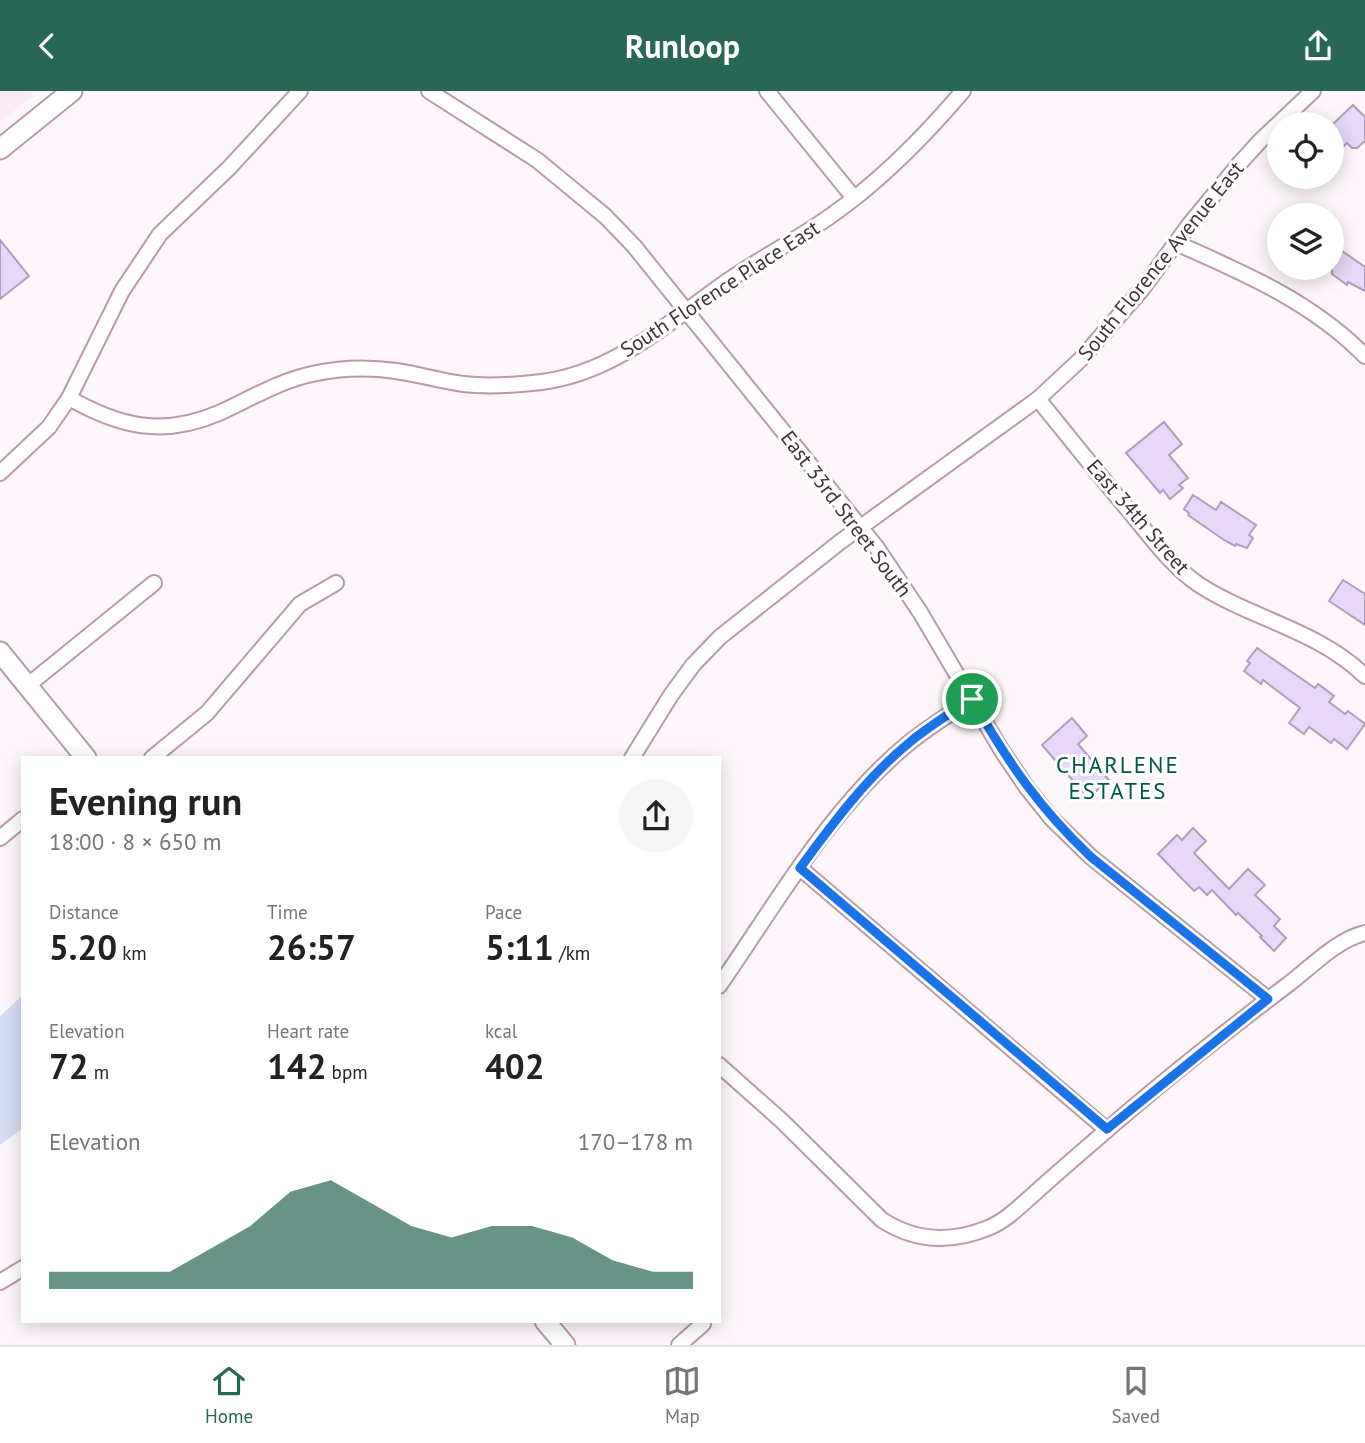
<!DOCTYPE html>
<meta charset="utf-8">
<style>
:root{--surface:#fff;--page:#f6f6f6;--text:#222;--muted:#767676;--line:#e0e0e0;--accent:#286755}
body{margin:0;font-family:"PT Sans",sans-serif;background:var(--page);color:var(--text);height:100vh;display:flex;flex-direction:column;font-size:26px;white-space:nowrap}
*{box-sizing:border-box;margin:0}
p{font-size:23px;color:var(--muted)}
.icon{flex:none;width:38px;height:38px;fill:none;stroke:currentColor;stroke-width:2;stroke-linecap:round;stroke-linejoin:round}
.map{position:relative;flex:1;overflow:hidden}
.side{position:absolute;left:21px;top:665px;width:700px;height:567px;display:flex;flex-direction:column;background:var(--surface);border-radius:0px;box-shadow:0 4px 18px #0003}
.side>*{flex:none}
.tools{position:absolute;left:1267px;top:21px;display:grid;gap:14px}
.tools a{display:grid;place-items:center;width:77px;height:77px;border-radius:50%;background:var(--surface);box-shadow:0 4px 18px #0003;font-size:35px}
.pin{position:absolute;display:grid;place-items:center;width:60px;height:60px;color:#fff;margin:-30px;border:4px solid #fff;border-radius:50%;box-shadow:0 2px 7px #0007}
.round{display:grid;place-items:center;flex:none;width:74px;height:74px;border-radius:37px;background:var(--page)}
.summary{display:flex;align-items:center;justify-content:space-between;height:119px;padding:0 28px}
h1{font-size:38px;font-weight:700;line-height:52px}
.figures{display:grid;grid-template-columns:repeat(3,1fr);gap:10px;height:119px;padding:7px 28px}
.figures div{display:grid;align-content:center}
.figures b{font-size:35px;font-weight:700}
.figures small{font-size:19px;font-weight:400}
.figures p{font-size:19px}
.chart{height:196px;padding:14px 28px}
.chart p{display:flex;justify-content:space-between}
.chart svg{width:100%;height:126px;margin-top:7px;fill:var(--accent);opacity:.7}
header{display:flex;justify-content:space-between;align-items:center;height:91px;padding:0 28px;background:var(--accent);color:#fff;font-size:32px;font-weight:700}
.menu{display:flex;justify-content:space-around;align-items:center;height:98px;border-top:2px solid var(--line);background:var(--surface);font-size:19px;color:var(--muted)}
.menu a{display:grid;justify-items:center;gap:4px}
.menu .selected{color:var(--accent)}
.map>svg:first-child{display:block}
.built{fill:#fcebf6}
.water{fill:#d5dcf4}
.building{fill:#e7d8f9;stroke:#ad9fbe;stroke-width:2}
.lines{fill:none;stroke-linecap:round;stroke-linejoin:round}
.minor-casing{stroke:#b999ad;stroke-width:18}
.major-casing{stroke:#b999ad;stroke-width:23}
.minor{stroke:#fff;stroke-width:14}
.major{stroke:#fff;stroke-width:19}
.route-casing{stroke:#fff;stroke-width:14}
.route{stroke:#1a73e8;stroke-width:9}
.labels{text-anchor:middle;stroke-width:6;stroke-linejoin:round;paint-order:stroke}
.street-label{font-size:21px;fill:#40333c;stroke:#fff}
.neighbourhood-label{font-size:23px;letter-spacing:2px;fill:#005744;stroke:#fff}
</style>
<header><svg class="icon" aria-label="back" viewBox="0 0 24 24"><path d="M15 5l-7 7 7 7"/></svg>Runloop<svg class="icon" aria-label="share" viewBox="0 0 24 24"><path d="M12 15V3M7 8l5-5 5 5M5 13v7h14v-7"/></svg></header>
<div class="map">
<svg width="1365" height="1254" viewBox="0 0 1365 1254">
<rect width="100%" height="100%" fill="#fdf6fa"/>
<polygon class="built" points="0,0 30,0 34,4 0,31"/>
<polygon class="water" points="23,904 23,1037 0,1054 0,925"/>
<g class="building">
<polygon points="1353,14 1365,26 1365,50 1357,57 1352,57 1347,52 1332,66 1332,34"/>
<polygon points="0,149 29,185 0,208"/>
<polygon points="1332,153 1365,176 1365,200 1348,191 1347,194 1332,183"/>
<polygon points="1164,331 1182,353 1169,364 1188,387 1179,394 1183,397 1170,408 1163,399 1160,402 1126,362"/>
<polygon points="1193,404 1216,419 1221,411 1256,434 1249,444 1253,447 1247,457 1236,453 1235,455 1224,449 1188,424 1189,422 1184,418"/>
<polygon points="1343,489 1365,503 1365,534 1329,510"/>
<polygon points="1257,557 1315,597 1318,593 1334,605 1329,611 1345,623 1348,620 1365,633 1347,658 1334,648 1331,652 1309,636 1304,643 1289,632 1300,617 1263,589 1261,593 1244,580 1250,572 1247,570"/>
<polygon points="1072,627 1087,645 1078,653 1109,689 1088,707 1042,654"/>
<polygon points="1193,737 1206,750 1194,762 1229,798 1248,778 1265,794 1255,804 1280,828 1274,835 1286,847 1274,860 1260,846 1262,845 1238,822 1236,824 1212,799 1207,804 1199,796 1194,800 1158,763 1177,744 1182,749"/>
</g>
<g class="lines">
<defs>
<g id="minor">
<polyline points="429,0 537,69 605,125 634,155 877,457 920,521 1002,660 1027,697 1051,727 1091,766 1268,908"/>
<polyline points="767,0 854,107"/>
<path d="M1176,152C1244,182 1312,211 1365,265"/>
<path d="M69,307C120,336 163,346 219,322C250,308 279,290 312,283C339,277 368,276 396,280C418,283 440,290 463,293C489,296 516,294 542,291C614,282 669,231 726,191C759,168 795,150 829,126C880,91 923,47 963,0"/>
<path d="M1038,308C1067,344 1096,380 1125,415C1148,442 1169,473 1198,493C1251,528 1318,539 1365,585"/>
<polyline points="0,382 49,336 69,307 122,200 160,143 229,77 300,0"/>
<polyline points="27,595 154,492"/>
<polyline points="152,667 207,622 300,513 336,492"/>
<polyline points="632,667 671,604 693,574 720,546 840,451 1038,308 1081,268 1143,197 1189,134 1240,72 1260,50 1313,0"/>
<polyline points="0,747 23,728"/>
<polyline points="800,777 1107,1039"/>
<path d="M719,895C776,813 832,714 910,651C930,635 951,622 972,608"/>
<path d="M719,974L782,1030L882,1129C916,1151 951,1152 988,1137C1006,1130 1021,1114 1035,1102C1056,1083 1078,1064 1099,1046C1160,992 1225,941 1290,892C1312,875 1338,848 1365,842"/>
<polyline points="0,1191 23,1177"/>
<polyline points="679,1254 703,1233"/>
</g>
<g id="major">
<polyline points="0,58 72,0"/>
<polyline points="0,561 86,667"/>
<polyline points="545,1230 565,1254"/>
</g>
</defs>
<use href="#minor" class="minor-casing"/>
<use href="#major" class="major-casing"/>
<use href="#minor" class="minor"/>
<use href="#major" class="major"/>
</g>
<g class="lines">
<defs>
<path id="route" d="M972,608C1007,670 1039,717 1091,766L1268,908L1107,1038L800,777C833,732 867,686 910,651C929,635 951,622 972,608Z"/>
</defs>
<use href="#route" class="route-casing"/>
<use href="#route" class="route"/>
</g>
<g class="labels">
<g class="street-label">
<text transform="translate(1161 170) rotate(-51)" y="7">South Florence Avenue East</text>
<text transform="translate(720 198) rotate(-33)" y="7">South Florence Place East</text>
<text transform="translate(846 423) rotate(53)" y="7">East 33rd Street South</text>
<text transform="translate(1138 426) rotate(49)" y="7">East 34th Street</text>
</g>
<g class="neighbourhood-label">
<text x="1118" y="682">CHARLENE<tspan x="1118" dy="26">ESTATES</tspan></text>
</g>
</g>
</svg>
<div class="tools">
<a><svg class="icon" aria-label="locate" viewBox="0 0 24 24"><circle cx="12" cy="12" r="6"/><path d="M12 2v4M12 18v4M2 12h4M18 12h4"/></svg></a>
<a><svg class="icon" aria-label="layers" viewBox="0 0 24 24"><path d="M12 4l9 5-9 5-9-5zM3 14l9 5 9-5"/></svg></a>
</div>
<div class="pin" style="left:972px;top:608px;background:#1e9e55"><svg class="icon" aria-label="arrive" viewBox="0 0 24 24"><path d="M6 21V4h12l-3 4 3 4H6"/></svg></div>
<section class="side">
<div class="summary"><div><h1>Evening run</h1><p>18:00 · 8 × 650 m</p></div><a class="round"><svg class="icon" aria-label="share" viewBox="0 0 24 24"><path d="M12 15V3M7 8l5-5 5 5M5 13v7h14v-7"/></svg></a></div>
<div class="figures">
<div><p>Distance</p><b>5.20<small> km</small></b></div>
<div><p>Time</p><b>26:57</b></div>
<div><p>Pace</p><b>5:11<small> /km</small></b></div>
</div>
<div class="figures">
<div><p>Elevation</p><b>72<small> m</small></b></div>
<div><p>Heart rate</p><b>142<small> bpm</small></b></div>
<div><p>kcal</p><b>402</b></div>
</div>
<div class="chart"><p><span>Elevation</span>170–178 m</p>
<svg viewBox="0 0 160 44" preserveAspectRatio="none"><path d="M0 44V38L10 38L20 38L30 38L40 30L50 22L60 10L70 6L80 14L90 22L100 26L110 22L120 22L130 26L140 34L150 38L160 38V44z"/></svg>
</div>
</section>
</div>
<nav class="menu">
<a class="selected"><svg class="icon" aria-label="home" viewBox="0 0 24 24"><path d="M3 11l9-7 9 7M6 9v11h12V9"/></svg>Home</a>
<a><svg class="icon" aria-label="map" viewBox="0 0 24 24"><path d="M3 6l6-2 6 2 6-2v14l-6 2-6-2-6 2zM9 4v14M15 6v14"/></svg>Map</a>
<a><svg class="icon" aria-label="saved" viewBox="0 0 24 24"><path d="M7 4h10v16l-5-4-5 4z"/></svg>Saved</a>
</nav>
